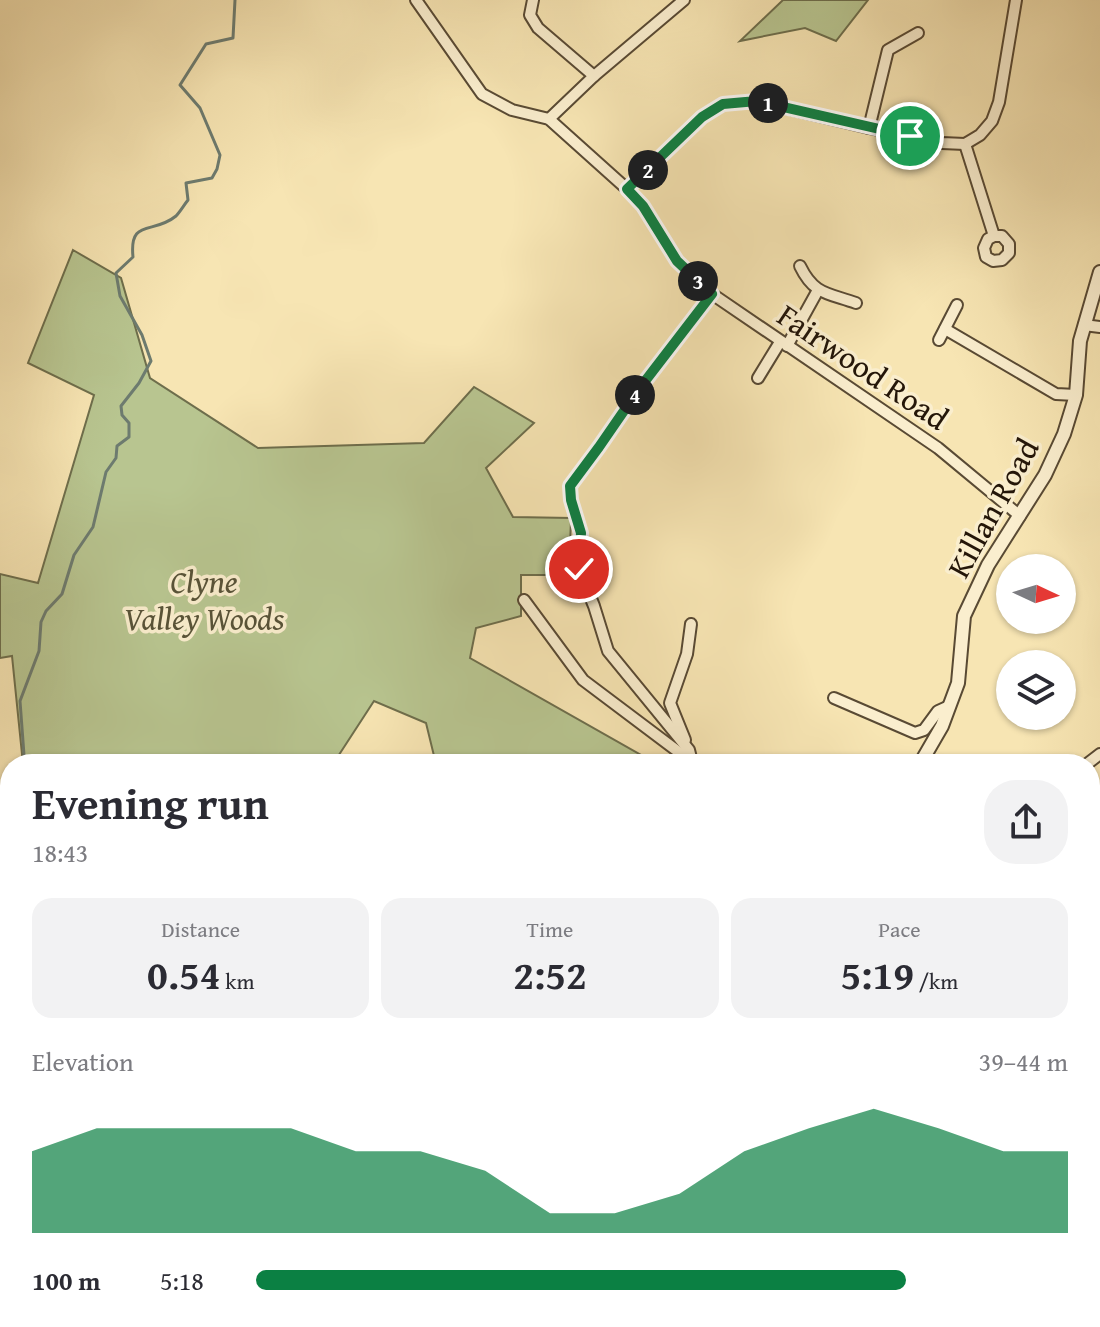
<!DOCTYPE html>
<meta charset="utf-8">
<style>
:root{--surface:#fff;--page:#f2f2f3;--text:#2b2b33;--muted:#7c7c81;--accent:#0b8043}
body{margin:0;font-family:"Gentium Book Plus",serif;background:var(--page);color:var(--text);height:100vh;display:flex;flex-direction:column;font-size:30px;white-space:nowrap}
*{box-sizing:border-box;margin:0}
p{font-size:26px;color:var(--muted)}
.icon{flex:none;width:44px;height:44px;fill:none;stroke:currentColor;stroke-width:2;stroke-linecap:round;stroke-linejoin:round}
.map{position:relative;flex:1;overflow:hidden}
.side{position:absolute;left:0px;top:754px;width:1100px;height:574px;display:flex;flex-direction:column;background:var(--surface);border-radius:32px 32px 0 0;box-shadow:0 2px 6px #0004}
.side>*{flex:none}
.needle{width:52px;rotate:94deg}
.fabs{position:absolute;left:996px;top:554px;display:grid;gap:16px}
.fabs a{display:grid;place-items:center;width:80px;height:80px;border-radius:50%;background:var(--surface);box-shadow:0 2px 6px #0004;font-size:40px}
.pin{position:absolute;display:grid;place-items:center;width:68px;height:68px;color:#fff;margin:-34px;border:4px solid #fff;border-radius:50%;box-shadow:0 2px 8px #0007}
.km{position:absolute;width:40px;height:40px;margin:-20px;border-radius:50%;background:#222;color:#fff;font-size:22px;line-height:40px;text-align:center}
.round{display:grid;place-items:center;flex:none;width:84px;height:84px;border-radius:32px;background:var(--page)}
.overview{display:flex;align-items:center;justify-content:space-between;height:136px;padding:0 32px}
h1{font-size:44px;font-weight:700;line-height:60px}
.metrics{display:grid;grid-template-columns:repeat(3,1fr);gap:12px;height:136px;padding:8px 32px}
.metrics div{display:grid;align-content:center;border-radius:20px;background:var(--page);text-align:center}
.metrics b{font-size:40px;font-weight:700}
.metrics small{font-size:22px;font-weight:400}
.metrics p{font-size:22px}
.chart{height:224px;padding:16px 32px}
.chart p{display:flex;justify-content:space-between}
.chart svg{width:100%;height:144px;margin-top:8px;fill:var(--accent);opacity:.7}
ul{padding:0 32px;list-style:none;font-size:26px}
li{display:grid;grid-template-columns:128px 96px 1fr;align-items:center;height:60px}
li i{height:20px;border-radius:10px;background:var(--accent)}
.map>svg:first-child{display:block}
.green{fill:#b8c590;stroke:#6e6e4c;stroke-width:2}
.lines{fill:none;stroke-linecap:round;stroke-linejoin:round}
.stream{stroke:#6d7b6f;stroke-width:3}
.minor-casing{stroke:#594a34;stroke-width:14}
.tertiary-casing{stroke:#594a34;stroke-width:16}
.secondary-casing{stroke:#241609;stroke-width:18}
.minor{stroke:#faeece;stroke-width:10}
.tertiary{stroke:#faeece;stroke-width:12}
.secondary{stroke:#faeece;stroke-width:14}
.route-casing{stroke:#fff;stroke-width:16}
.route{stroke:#0b8043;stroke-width:10}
.labels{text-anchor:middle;stroke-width:7;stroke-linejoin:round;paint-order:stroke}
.street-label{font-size:32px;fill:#241609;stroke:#faeece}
.park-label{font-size:32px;font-style:italic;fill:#585338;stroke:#faeece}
</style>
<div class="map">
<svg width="1100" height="1327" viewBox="0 0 1100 1327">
<rect width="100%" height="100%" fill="#f7e5b3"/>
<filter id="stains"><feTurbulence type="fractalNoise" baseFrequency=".0025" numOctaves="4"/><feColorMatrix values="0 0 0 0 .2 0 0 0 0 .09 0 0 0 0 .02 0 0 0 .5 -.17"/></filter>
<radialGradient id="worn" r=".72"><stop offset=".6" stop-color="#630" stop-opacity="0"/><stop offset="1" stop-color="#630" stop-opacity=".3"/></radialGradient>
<g class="green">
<polygon points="783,0 868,0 836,41 805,28 740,41"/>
<polygon points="73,250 121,278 150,378 258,448 424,443 474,387 534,423 486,468 513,517 571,518 569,575 521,575 521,616 476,628 470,658 657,764 436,764 426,723 374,701 333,764 23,764 12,656 0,658 0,574 38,583 94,395 28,363"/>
<polygon points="1090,818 1099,820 1097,890 1090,891"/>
<polygon points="10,852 10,1102 0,1110 0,864"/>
<polygon points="1090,993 1100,993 1100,1327 680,1327 688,1318 1090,1318"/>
</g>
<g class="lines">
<g class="stream">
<path d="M33,764L24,755L20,701L39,651L41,622L46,611L62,594L74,555L93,527L106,472L116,458L117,446L129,437V423L122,415L121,406L139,383L151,361L142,335L120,296L116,273L133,257C129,218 153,235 176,216C180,212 184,205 188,200L186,183L212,178L217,169L220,155L200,108L180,85L206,44L233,38L235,0"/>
<polyline points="0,885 10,871"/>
</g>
<defs>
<g id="minor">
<polyline points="416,0 482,94 512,110 549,119 627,189 643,206 677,261 712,294 938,448 1020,516"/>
<polyline points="533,0 530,15 538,28 594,76"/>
<polyline points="549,119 594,76 684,0"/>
<polyline points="869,128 888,50 918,33"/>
<polyline points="965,144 994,236 1002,236 1009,244 1009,253 1002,260 993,261 986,257 984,248 988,239 994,236"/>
<polyline points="627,189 702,117 723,104 757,101 869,128 942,143 965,144 980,135 992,121 999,102 1016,0"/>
<path d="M800,266C814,295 828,293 856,303"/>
<polyline points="1084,325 1100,327"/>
<polyline points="945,329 1056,394 1076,395"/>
<polyline points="939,340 957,305"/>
<polyline points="787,346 818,290"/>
<polyline points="758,378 780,342"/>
<polyline points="524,600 583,680 692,762"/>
<polyline points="834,698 915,733 924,730 938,711 949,706"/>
<polyline points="685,740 670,703 687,654 691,624"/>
<polyline points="695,764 692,762 689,750 608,651 594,606 579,569 581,533 571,500 570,486 599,447 639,389 712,294"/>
<polyline points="1087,764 1100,754"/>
<polyline points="0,1137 10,1128"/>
<polyline points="0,1316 10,1307"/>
<polyline points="896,1318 918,1327"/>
<polyline points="114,1327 124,1318"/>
<polyline points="244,1327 250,1318"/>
<polyline points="366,1327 371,1318"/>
</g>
<g id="tertiary">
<polyline points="920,764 942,726 958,683 964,616 988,565 1045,475 1064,434 1076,395 1080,341 1100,272"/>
<polyline points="0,1245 10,1237"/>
<polyline points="482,1318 491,1327"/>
</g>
<g id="secondary">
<polyline points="1090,1140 1100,1139"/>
<polyline points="565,1327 571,1318"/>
</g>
</defs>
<use href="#minor" class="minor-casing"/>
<use href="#tertiary" class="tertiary-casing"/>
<use href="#secondary" class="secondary-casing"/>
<use href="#minor" class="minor"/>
<use href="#tertiary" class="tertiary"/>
<use href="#secondary" class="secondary"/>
</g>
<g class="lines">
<defs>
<polyline id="route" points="579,569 581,533 571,500 570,486 599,447 639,389 712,294 677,261 643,206 627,189 702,117 723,104 757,101 910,136"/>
</defs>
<use href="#route" class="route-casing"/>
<use href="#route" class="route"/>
</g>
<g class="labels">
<g class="street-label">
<text transform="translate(863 367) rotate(34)" y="11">Fairwood Road</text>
<text transform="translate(993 508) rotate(-61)" y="11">Killan Road</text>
</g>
<g class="park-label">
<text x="204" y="593">Clyne<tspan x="204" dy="37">Valley Woods</tspan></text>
</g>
</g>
<rect width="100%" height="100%" filter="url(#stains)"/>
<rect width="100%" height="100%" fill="url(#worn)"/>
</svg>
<div class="fabs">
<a><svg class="needle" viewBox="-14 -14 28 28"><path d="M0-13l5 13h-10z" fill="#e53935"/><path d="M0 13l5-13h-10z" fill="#7c7c81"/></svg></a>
<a><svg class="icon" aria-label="layers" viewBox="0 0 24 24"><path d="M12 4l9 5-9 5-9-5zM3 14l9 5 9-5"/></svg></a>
</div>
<div class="pin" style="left:910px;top:136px;background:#1e9e55"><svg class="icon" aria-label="arrive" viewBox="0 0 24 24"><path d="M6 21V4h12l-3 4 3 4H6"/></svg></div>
<div class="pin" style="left:579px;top:569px;background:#d93025"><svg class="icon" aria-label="check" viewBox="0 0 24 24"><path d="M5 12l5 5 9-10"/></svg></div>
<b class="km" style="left:768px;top:103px">1</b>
<b class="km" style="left:648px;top:170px">2</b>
<b class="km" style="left:698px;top:281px">3</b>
<b class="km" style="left:635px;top:395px">4</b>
<section class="side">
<div class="overview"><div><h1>Evening run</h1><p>18:43</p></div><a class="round"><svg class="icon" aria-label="share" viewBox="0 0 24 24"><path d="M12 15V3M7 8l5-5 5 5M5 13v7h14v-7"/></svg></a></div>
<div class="metrics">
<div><p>Distance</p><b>0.54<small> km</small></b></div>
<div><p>Time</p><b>2:52</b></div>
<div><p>Pace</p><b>5:19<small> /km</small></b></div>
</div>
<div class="chart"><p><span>Elevation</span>39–44 m</p>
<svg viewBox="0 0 160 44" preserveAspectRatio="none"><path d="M0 44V19L10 12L20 12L30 12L40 12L50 19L60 19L70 25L80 38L90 38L100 32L110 19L120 12L130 6L140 12L150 19L160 19V44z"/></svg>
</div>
<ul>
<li><b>100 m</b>5:18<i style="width:80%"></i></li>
</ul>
</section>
</div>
